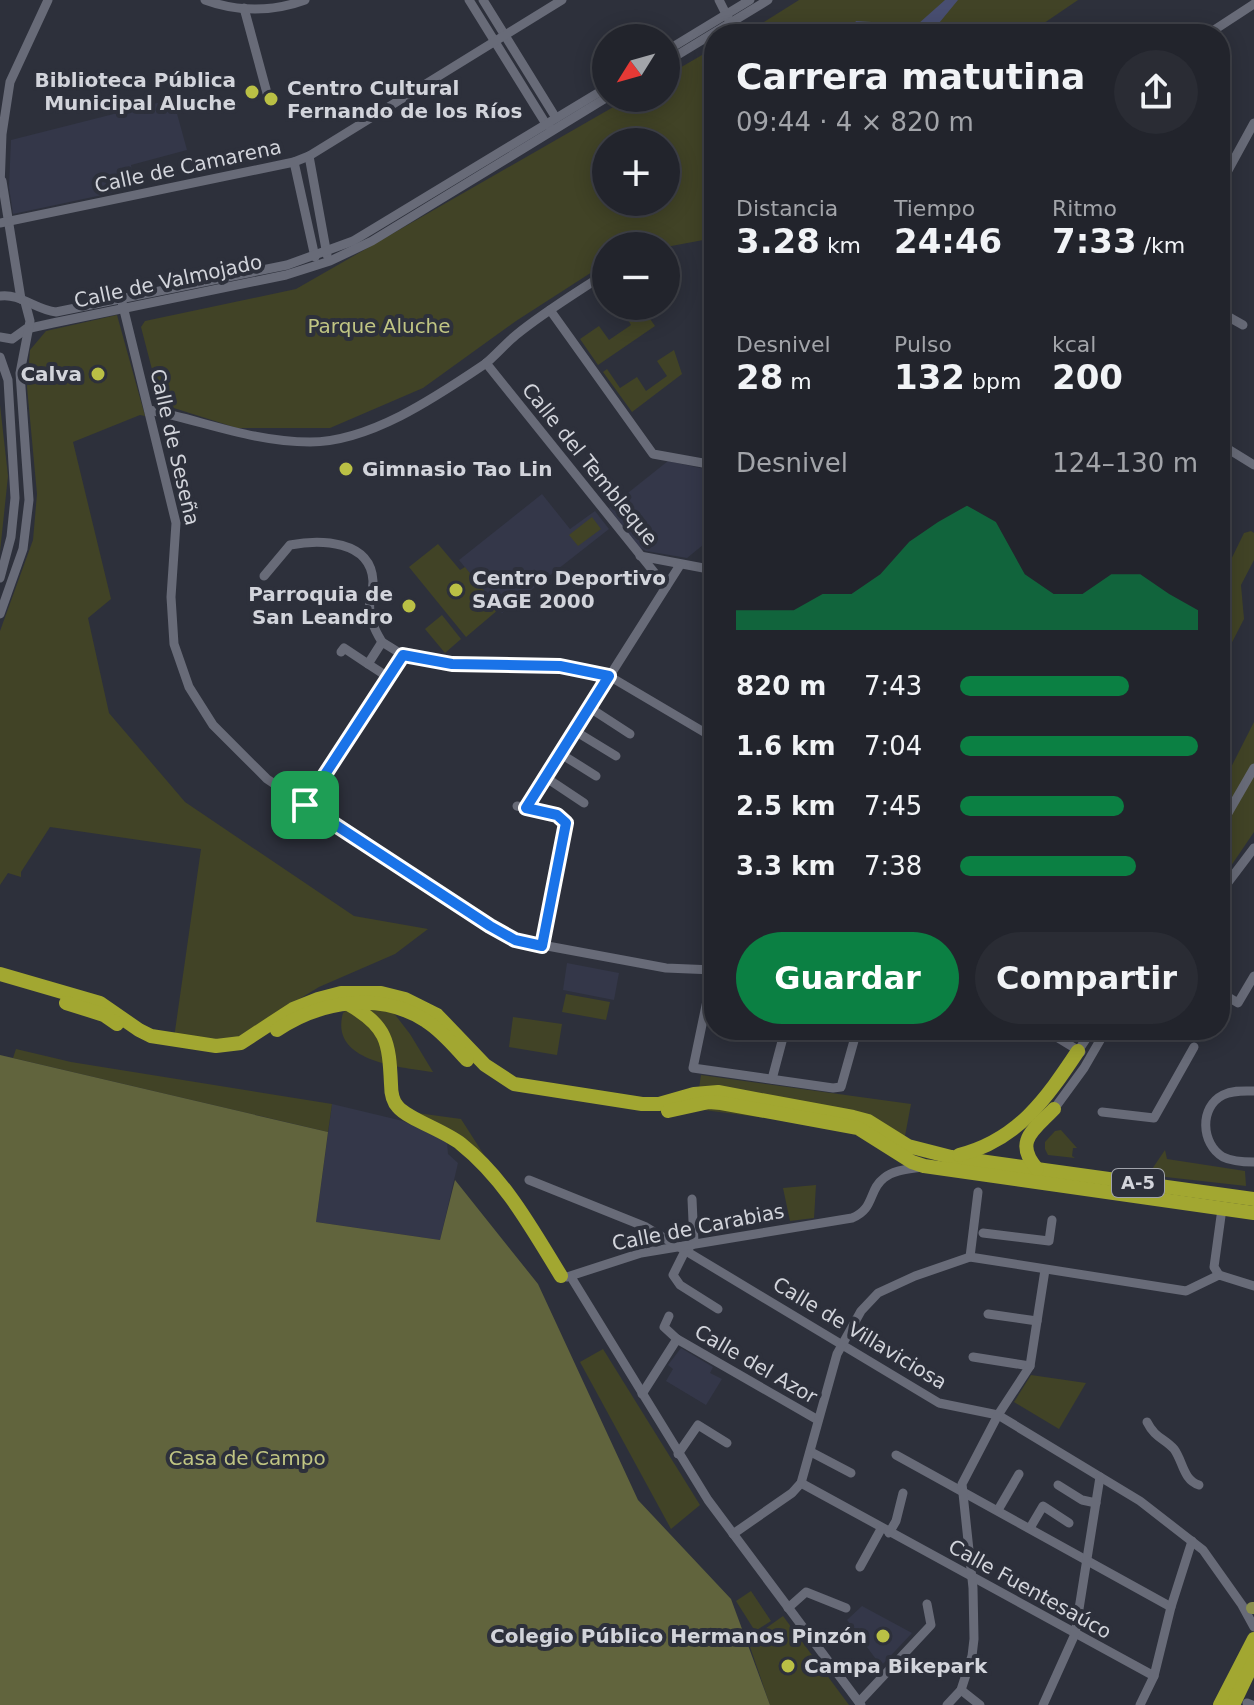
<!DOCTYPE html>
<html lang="es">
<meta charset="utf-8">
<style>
:root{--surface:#22242c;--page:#2a2c34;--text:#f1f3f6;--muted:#a2a4a9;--line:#3f4148;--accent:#0b8043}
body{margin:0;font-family:"DejaVu Sans",sans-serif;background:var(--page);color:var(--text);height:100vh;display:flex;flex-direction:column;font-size:30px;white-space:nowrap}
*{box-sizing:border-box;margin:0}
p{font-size:26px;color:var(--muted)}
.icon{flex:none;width:44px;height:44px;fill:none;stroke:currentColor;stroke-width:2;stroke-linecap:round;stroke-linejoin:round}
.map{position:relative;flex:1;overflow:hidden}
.details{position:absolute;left:704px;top:24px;width:526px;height:1016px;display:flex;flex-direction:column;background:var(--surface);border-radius:32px;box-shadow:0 4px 20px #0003,0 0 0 2px var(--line)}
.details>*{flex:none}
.needle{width:52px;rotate:233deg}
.buttons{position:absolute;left:592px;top:24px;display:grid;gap:16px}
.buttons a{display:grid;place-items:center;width:88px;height:88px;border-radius:50%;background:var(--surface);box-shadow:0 4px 20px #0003,0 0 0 2px var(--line);font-size:40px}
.pin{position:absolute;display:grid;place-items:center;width:68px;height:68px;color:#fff;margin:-34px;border-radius:16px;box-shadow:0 4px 12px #0006}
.round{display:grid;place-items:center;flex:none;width:84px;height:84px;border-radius:42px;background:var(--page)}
.summary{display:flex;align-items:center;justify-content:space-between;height:136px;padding:0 32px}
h1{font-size:36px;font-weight:700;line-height:60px}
.metrics{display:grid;grid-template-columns:repeat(3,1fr);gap:12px;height:136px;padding:8px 32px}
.metrics div{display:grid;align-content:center}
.metrics b{font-size:34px;font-weight:700}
.metrics small{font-size:22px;font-weight:400}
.metrics p{font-size:22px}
.chart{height:224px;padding:16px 32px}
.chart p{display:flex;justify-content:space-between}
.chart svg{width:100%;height:144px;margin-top:8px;fill:var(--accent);opacity:.7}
.button{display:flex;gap:16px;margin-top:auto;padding:16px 32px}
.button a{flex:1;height:92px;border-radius:48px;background:var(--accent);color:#fff;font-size:32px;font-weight:700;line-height:92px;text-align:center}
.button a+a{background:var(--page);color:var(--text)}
ul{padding:0 32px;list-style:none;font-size:26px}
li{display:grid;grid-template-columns:128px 96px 1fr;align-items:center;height:60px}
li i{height:20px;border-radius:10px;background:var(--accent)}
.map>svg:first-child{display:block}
.built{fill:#343749}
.green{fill:#414326;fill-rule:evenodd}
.forest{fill:#61643d}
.water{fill:#484e71}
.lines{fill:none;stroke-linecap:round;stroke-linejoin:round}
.minor{stroke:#686b78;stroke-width:9}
.major{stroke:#8b8f4d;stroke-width:12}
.highway{stroke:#a2a731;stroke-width:14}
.route-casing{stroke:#fff;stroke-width:16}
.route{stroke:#1a73e8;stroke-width:10}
.poi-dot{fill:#bac045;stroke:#2d303b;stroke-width:3}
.labels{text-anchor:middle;stroke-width:8;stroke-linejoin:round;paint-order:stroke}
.shield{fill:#2d303b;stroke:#a0a3ab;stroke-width:2}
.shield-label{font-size:18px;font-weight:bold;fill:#d2d4db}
.poi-label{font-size:20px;font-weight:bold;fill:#d2d4db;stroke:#2d303b;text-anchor:end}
.street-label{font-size:20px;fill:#d2d4db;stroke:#2d303b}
.park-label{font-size:20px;fill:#c0c583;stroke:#2d303b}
</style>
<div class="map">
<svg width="1254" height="1705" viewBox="0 0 1254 1705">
<rect width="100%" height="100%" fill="#2d303b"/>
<g class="built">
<polygon points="173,99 187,150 131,165 135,188 13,214 9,187 11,140"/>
<polygon points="668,461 714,471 714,536 687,558 646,551 638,547 609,508"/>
<polygon points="542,494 570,529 595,511 609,529 502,613 459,560"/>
<polygon points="567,963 619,973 614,1000 563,990"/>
<polygon points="332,1104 403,1121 447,1142 448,1154 458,1163 440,1240 316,1222"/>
<polygon points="681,1348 713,1367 710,1373 722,1379 706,1405 666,1381 673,1369 668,1365"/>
<polygon points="862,1606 912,1633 881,1666 847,1620"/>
</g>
<g class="green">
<polygon points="799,0 1078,0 1028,34 745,34"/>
<path d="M714,48V238L666,247L606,246V263L516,321L423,388L330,428H237L161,404L141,327L145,321L296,289L629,98H666V76ZM606,142H666V202H606Z"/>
<polygon points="627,306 641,306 655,326 598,365 580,339 599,326 609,340 631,325 622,309"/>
<polygon points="117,315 145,416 140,415 73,442 111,599 88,618 109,713 185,802 354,916 428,929 395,954 319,987 237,1037 225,1040 174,1038 201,849 50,827 21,872 21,877 8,873 0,885 0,631 33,540 37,494 27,387 30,350 46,331"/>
<polygon points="674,350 682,374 632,412 603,372 607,369 620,388 637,377 646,391 667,376 657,361"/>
<polygon points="0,405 8,476 0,552"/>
<polygon points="592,517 601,529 578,546 569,535"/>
<polygon points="1251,531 1254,533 1254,560 1241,585 1244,619 1225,656 1220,653 1220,595 1225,572 1244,533"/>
<polygon points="438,544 460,570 465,567 499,609 466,637 409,567"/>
<polygon points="442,615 461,639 445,653 425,629"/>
<polygon points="1254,722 1254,832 1220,882 1220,789"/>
<polygon points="566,994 610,1002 606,1020 562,1012"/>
<path d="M351,1006L393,1012L410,1034L433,1072C400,1067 329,1062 343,1013Z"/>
<polygon points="513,1017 562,1024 557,1055 509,1047"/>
<polygon points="16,1049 71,1062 332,1104 328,1132 13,1058"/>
<polygon points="701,1075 911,1104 905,1136 696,1109"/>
<polygon points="410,1112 461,1119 493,1169"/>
<polygon points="1061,1130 1077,1148 1073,1148 1072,1156 1075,1158 1048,1155 1045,1149 1045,1142 1055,1131"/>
<polygon points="1165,1150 1167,1159 1245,1171 1246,1186 1148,1175"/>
<polygon points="816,1185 814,1218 790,1221 783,1188"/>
<polygon points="603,1349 700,1505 671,1529 580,1362"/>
<polygon points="1031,1375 1086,1383 1059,1429 1014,1402"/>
<polygon points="751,1591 771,1621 755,1631 736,1601"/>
<polygon points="783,1616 849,1705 770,1705 748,1641"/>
</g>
<polygon class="forest" points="0,1055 328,1132 316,1222 440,1240 455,1180 538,1284 638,1500 731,1599 770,1705 0,1705"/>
<polygon class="water" points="945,0 958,0 930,34 852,34 852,27 856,21 888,23 901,28 918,24"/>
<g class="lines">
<g class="minor">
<path d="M205,0C237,12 273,12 305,0"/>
<polyline points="469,0 546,124 549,126"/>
<polyline points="483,0 556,118"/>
<polyline points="719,0 736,34"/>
<polyline points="244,8 267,93"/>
<polyline points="1208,34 1254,4"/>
<polyline points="666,51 750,0"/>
<polyline points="666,62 768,0"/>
<polyline points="309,156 327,255"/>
<polyline points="294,162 315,257"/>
<polyline points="2,181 21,299"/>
<polyline points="1220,185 1254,123"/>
<polyline points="0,187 2,134 10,82 48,0"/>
<polyline points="0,223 294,162 309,156 562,0"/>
<path d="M0,296C20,293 36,310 56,312L287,265L353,241L606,88"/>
<polyline points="121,298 176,523 171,597 174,644 189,687 213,725 267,779 456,905 515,940 666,968 714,970"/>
<polyline points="550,310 653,454 714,465"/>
<polyline points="1220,312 1243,325"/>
<polyline points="0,337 12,339 26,329 53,323 286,275 330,261 372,241 606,98"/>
<polyline points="0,357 8,380 15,498 11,537 0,578"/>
<polyline points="486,363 666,587"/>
<path d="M149,410C204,421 253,442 310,442C370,442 436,397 485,364C496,355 505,344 516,335C544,312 576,293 606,273"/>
<polyline points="1220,444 1254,465"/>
<polyline points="640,556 714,570"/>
<path d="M264,576L290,545C320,539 371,540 373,581C373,588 371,594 370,600C368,616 374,629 382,642"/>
<polyline points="0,614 23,549 29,500 20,373 30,321 25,302"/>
<polyline points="341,652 344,648 368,664"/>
<polyline points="388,677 368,664 382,642 403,655"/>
<polyline points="590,708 630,734"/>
<polyline points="575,731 616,756"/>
<polyline points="561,754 596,776"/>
<polyline points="545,777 584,803"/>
<polyline points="305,805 403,655 452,664 560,666 609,676 714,738"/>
<polyline points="517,806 557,815 566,823 542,946"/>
<polyline points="526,808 680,565"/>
<polyline points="1220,827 1254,768"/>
<polyline points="1220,893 1254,848"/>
<polyline points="714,967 693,1068 833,1088 841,1087 857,1030"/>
<polyline points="1220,992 1238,1003 1254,976"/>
<polyline points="1045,1030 1081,1052"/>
<polyline points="1078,1051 1092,1030"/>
<polyline points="772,1079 785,1030"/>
<path d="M1254,1091C1244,1091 1233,1090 1223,1095C1199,1107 1201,1144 1223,1157C1231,1161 1245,1162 1254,1162"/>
<polyline points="1054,1109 1084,1068 1106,1030"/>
<polyline points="1102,1112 1154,1118 1194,1047"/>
<polyline points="529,1180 646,1227 939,1403 998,1415 1140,1501 1203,1550 1242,1605 1254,1627"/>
<polyline points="692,1199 694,1243 685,1251 673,1275 680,1285 718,1309"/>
<polyline points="983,1233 1049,1241 1052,1220"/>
<polyline points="970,1257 978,1192"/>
<polyline points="1219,1275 1214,1267 1221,1216"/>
<path d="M567,1277L641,1253L852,1218C875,1209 868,1190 884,1178C893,1170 909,1169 921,1167"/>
<polyline points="571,1277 708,1500 861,1705"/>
<polyline points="988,1314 1037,1321"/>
<polyline points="669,1316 664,1327 677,1339"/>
<polyline points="973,1357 1030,1366"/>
<polyline points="642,1394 677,1339 818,1420"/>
<path d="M1147,1422C1155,1438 1164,1438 1174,1449C1183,1461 1183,1480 1199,1485"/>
<polyline points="811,1452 851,1473"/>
<polyline points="678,1454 698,1425 727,1443"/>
<polyline points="896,1455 1171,1607"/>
<polyline points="801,1483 1154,1676"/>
<polyline points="1058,1485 1082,1500 1096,1503"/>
<polyline points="998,1510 1019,1474"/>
<polyline points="1030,1528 1043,1506 1069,1523"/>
<polyline points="889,1533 896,1521 903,1493"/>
<polyline points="733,1534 792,1493 801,1483 837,1354 861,1311 878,1293 915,1276 970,1257 1186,1291 1219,1275 1254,1286"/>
<polyline points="860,1567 881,1529"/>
<polyline points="788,1608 806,1592 846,1608"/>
<polyline points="961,1690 980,1705"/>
<polyline points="859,1702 931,1625 927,1604"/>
<polyline points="1247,1703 1252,1705"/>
<polyline points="947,1705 961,1690 972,1656 974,1639 973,1588 962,1484 998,1415 1030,1366 1045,1270"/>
<polyline points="1043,1705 1075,1634 1100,1477"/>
<polyline points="1140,1705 1154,1676 1171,1607 1192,1541"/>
</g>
<polyline class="major" points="1252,1608 1254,1608"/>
<g class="highway">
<polyline points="0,974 100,1003 139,1030 151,1036 216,1046 241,1043 293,1009 318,999 341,993 381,993 405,999 437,1015 485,1065 514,1084 642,1104 659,1104 694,1094 718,1092 853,1117 868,1121 908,1146 951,1157 1254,1199"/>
<polyline points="66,1003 104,1015 117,1024"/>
<path d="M348,1004C387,1026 389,1041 391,1084C391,1092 392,1101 398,1107C408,1119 445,1131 461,1144C505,1179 532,1229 561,1276"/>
<path d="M277,1030C320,1001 381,991 426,1021C442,1031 454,1046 467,1060"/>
<polyline points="668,1111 709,1102 721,1103 858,1128 912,1162 924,1166 1254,1213"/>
<path d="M959,1155C1018,1140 1046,1099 1078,1051"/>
<path d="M1037,1169C1013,1141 1034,1130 1054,1109"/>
<polyline points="1220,1705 1254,1639"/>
<polyline points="1233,1705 1254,1661"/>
</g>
</g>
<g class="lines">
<defs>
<polygon id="route" points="403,655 452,664 560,666 609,676 526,808 557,815 566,823 542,946 515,940 490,926 305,805"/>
</defs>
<use href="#route" class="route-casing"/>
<use href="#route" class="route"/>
</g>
<g class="poi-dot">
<circle cx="252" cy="92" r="8"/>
<circle cx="271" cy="99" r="8"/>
<circle cx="98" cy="374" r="8"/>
<circle cx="346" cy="469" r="8"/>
<circle cx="456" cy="590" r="8"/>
<circle cx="409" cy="606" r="8"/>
<circle cx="883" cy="1636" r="8"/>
<circle cx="788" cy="1666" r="8"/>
</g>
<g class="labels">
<rect class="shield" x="1112" y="1169" width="52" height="28" rx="6"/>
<g class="shield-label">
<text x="1138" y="1189">A-5</text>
</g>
<g class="poi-label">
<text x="236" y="87">Biblioteca Pública<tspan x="236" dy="23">Municipal Aluche</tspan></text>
<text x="287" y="95" text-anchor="start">Centro Cultural<tspan x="287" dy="23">Fernando de los Ríos</tspan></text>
<text x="82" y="381">Calva</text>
<text x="362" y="476" text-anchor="start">Gimnasio Tao Lin</text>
<text x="472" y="585" text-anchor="start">Centro Deportivo<tspan x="472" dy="23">SAGE 2000</tspan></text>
<text x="393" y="601">Parroquia de<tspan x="393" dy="23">San Leandro</tspan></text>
<text x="867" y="1643">Colegio Público Hermanos Pinzón</text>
<text x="804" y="1673" text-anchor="start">Campa Bikepark</text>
</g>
<g class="street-label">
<text transform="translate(188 166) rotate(-12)" y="7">Calle de Camarena</text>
<text transform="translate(168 281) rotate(-12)" y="7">Calle de Valmojado</text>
<text transform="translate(175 447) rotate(77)" y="7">Calle de Seseña</text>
<text transform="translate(590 464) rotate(51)" y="7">Calle del Tembleque</text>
<text transform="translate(698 1227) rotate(-11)" y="7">Calle de Carabias</text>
<text transform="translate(860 1333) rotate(31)" y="7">Calle de Villaviciosa</text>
<text transform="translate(756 1364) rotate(30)" y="7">Calle del Azor</text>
<text transform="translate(1030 1589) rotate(29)" y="7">Calle Fuentesaúco</text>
</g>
<g class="park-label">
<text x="379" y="333">Parque Aluche</text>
<text x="247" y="1465">Casa de Campo</text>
</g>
</g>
</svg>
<div class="buttons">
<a><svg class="needle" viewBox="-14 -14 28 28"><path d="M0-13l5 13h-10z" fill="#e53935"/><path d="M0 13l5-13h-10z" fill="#a2a4a9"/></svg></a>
<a>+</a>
<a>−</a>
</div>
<div class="pin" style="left:305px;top:805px;background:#1e9e55"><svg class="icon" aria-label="arrive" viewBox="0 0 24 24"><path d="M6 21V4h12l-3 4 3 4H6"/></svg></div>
<section class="details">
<div class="summary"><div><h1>Carrera matutina</h1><p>09:44 · 4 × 820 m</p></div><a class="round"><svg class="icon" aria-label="share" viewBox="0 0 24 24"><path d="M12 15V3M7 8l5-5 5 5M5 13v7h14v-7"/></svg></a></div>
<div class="metrics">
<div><p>Distancia</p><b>3.28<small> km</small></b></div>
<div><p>Tiempo</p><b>24:46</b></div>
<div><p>Ritmo</p><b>7:33<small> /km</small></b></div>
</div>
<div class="metrics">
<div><p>Desnivel</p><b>28<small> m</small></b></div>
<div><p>Pulso</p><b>132<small> bpm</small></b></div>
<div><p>kcal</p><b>200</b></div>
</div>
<div class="chart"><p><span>Desnivel</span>124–130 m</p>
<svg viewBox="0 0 160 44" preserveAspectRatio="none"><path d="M0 44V38L10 38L20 38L30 33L40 33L50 27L60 17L70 11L80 6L90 11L100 27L110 33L120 33L130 27L140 27L150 33L160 38V44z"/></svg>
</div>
<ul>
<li><b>820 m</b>7:43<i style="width:71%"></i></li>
<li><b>1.6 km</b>7:04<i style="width:100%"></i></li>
<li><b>2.5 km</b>7:45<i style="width:69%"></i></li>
<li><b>3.3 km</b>7:38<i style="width:74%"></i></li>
</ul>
<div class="button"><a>Guardar</a><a>Compartir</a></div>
</section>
</div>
